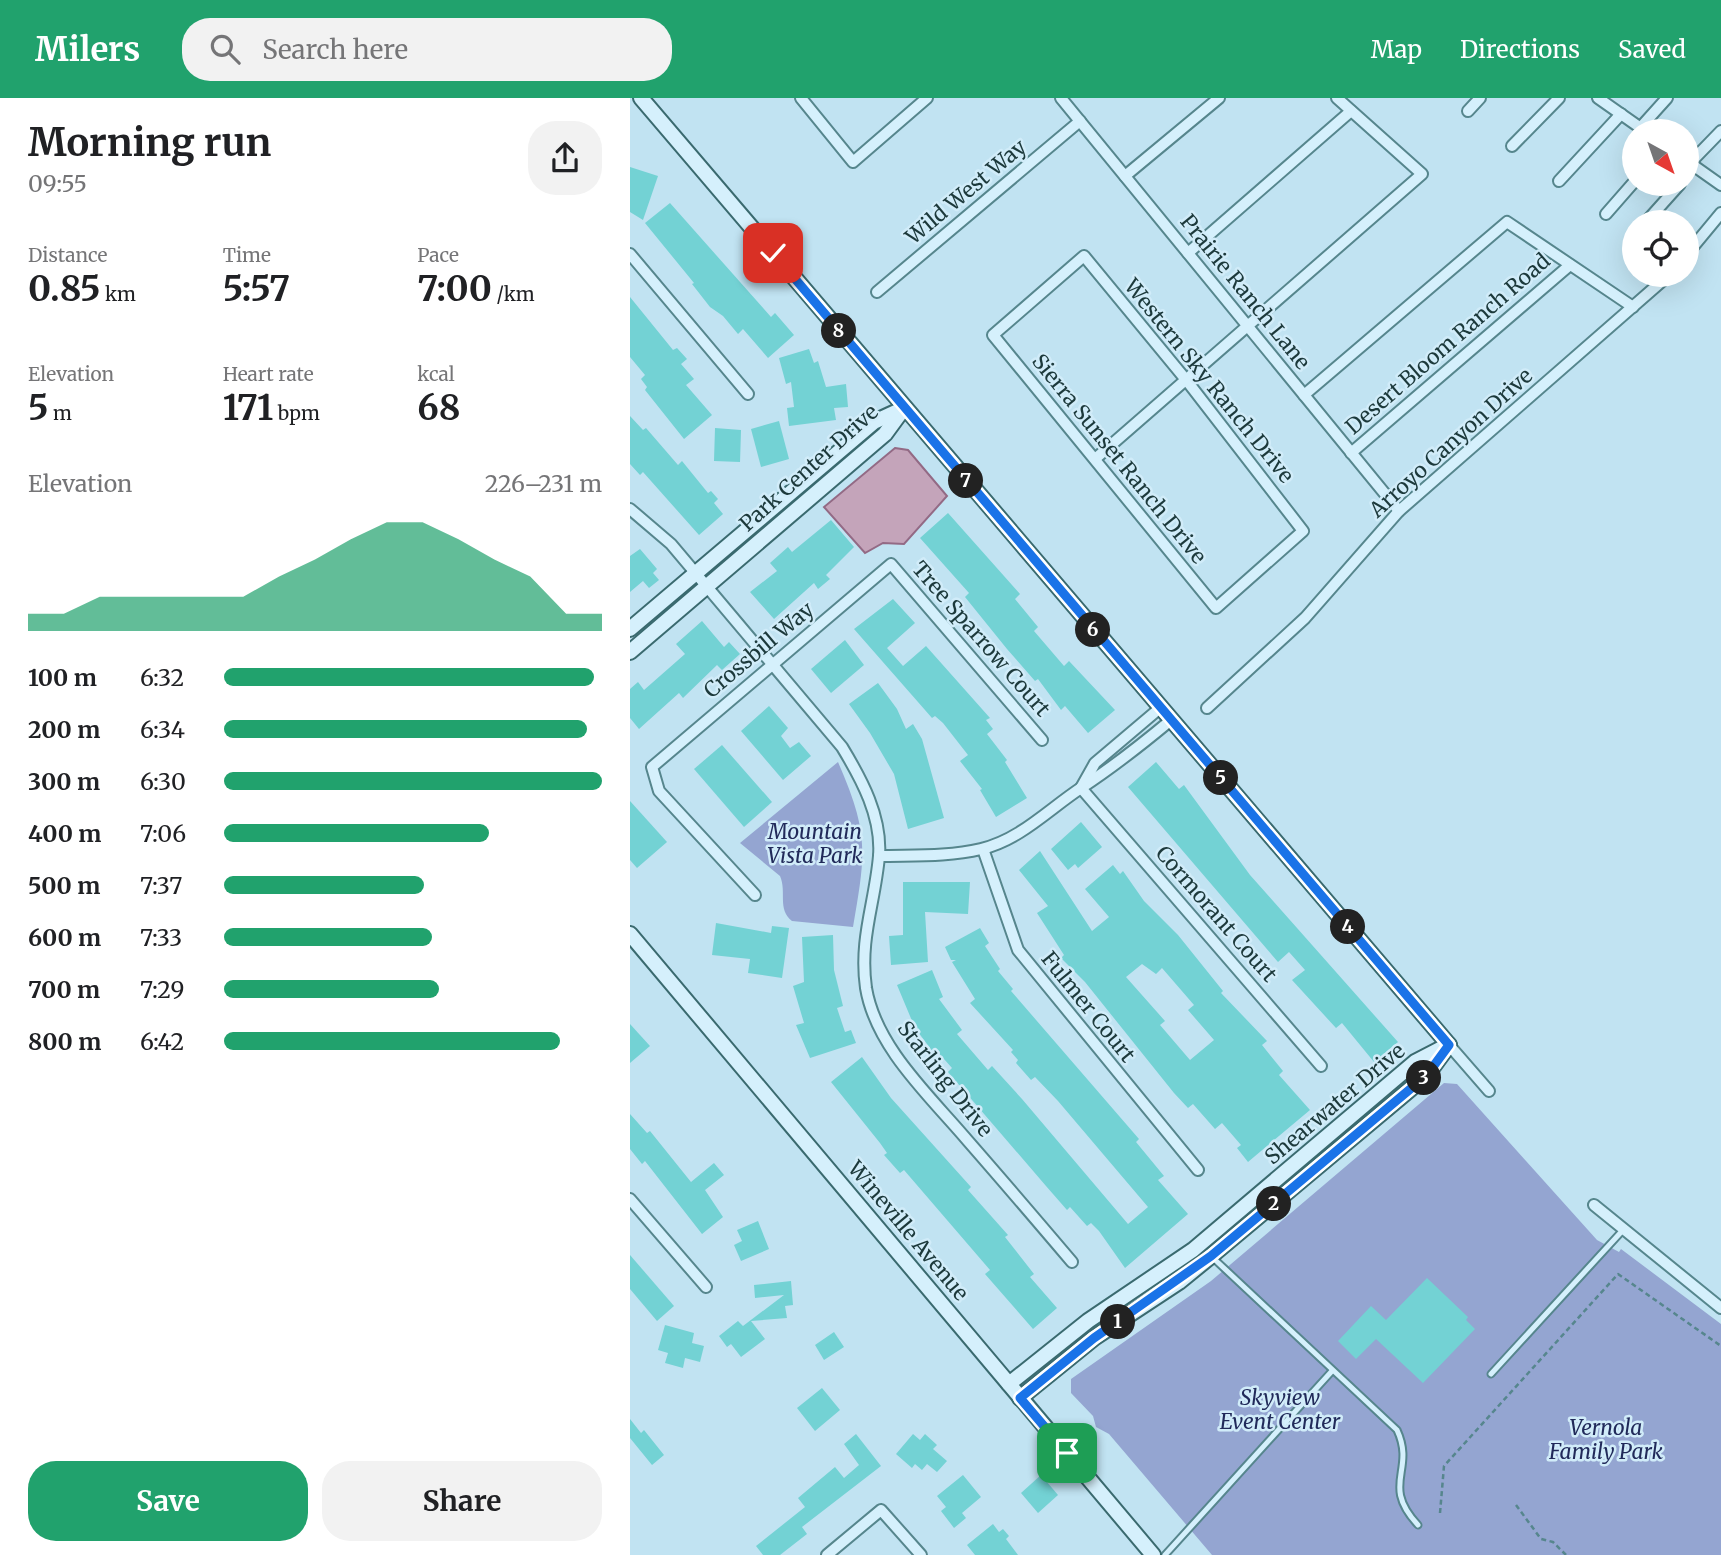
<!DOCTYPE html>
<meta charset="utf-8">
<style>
:root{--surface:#fff;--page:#f2f2f2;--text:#202124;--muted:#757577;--accent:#21a26d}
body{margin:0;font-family:Merriweather,serif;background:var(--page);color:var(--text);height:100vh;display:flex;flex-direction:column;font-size:26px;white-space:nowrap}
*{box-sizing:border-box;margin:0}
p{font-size:23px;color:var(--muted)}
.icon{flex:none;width:38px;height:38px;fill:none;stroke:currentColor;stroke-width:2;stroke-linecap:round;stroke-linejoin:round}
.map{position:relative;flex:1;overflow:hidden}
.panel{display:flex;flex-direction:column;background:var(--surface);width:630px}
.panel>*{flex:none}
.needle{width:46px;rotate:140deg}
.fabs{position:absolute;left:992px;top:21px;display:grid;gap:14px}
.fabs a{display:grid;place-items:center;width:77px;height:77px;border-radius:50%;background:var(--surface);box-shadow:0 7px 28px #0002;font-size:35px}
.pin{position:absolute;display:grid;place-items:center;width:60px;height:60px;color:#fff;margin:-30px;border-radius:14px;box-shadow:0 4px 10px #0006}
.km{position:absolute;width:35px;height:35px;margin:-18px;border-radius:50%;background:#222;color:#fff;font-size:19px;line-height:35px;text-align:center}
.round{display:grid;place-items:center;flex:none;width:74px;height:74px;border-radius:28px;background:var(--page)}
.headline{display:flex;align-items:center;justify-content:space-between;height:119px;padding:0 28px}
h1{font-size:38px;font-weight:700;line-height:52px}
.stats{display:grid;grid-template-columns:repeat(3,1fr);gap:10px;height:119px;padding:7px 28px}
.stats div{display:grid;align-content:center}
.stats b{font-size:35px;font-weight:700}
.stats small{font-size:19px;font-weight:400}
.stats p{font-size:19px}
.chart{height:196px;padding:14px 28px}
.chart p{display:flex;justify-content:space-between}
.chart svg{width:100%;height:126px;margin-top:7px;fill:var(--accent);opacity:.7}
.cta{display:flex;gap:14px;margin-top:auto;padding:14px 28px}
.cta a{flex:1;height:80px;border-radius:28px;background:var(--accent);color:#fff;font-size:28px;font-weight:700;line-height:80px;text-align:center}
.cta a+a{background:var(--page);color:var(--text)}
ul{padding:0 28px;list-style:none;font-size:23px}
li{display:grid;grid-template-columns:112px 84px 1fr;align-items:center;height:52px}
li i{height:18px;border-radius:9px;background:var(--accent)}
header{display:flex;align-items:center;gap:42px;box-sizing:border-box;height:98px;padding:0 35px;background:var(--accent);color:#fff}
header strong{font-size:33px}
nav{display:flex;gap:38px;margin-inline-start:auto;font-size:24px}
.search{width:490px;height:63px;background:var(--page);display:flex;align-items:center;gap:18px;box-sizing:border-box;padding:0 24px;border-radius:28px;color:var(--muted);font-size:26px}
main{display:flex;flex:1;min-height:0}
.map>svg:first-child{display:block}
.green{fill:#94a5d1}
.water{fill:#c4a4ba;stroke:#936a85;stroke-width:2}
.building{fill:#73d2d4;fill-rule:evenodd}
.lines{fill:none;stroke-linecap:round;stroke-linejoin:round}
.lane-casing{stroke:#56868d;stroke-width:9}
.street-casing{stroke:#56868d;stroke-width:14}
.secondary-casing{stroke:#3a6a6f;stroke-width:18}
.path{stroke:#56868d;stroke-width:2.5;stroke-dasharray:5 3.5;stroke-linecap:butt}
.lane{stroke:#d5f0fc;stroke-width:5}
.street{stroke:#d5f0fc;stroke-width:10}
.secondary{stroke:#d5f0fc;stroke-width:14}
.route-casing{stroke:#fff;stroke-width:14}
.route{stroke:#1a73e8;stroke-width:9}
.labels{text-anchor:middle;stroke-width:5;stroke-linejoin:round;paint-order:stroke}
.street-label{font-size:21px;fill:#1c393b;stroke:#d1ecf9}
.park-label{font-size:21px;font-style:italic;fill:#212a5a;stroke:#d1ecf9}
</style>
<header>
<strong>Milers</strong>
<div class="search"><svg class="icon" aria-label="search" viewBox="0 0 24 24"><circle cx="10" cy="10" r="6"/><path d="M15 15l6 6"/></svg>Search here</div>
<nav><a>Map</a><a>Directions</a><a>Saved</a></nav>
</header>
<main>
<section class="panel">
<div class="headline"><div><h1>Morning run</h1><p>09:55</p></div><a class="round"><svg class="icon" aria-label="share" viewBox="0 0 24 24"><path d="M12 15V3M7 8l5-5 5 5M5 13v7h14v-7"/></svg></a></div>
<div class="stats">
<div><p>Distance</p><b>0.85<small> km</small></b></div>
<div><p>Time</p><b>5:57</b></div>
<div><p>Pace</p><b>7:00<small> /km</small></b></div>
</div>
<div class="stats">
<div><p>Elevation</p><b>5<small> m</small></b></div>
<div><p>Heart rate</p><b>171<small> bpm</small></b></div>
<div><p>kcal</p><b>68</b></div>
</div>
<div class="chart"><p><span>Elevation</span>226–231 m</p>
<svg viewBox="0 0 160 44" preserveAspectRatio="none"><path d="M0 44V38L10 38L20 32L30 32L40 32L50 32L60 32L70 25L80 19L90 12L100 6L110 6L120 12L130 19L140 25L150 38L160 38V44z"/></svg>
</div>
<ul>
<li><b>100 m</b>6:32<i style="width:98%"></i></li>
<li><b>200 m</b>6:34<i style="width:96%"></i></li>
<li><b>300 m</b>6:30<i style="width:100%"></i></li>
<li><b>400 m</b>7:06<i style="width:70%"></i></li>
<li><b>500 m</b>7:37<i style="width:53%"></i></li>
<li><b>600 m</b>7:33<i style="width:55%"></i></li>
<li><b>700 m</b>7:29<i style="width:57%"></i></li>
<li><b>800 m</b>6:42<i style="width:89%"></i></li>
</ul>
<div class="cta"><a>Save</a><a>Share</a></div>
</section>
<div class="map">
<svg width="1091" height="1457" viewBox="0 0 1091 1457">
<rect width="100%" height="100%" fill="#c1e3f2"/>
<g class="green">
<path d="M208,664C239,735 236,754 223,829L162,823C147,811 157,794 150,778L110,745Z"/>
<polygon points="814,985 827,986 967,1142 989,1154 991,1151 1091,1226 1091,1457 582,1457 479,1336 466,1329 463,1318 441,1295 441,1281 581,1183"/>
</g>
<polygon class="water" points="265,350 278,352 317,398 274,446 253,445 235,455 194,409"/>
<g class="building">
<polygon points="0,69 28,78 13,122 0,114"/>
<polygon points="40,105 141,219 145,215 164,237 138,260 113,231 108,236 93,218 80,209 62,186 64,185 15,125"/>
<polygon points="0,199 43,252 47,250 57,261 51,266 64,281 56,287 82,317 54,341 15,292 17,289 11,281 15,277 0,259"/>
<polygon points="179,251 184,265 188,263 196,289 216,286 218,309 204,310 206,322 159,328 157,310 164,309 161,284 156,286 149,260"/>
<polygon points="0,318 13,332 16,330 48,367 52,363 78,395 81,393 88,401 84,405 93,416 69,437 13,374 10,377 0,366"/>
<polygon points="149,323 159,361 131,369 121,331"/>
<polygon points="85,330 111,332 110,364 84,363"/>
<polygon points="318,415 390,496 385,501 408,529 404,533 434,568 439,563 485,612 458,635 435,608 431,612 408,581 405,583 377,551 335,499 339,495 290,440"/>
<polygon points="201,422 224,449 196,477 200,481 188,491 184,485 144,521 120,494 147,473 140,465 158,449 162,454"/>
<polygon points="10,451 27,471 23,475 29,482 19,490 13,483 0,494 0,458"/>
<polygon points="263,501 285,525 257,550 273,568 296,548 360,620 356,622 363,631 357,636 377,662 375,664 397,700 366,719 350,692 352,691 330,663 338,657 313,625 305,618 302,620 224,531"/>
<polygon points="72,523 94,549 99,544 110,556 92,572 87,567 53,600 49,595 9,631 0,620 0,591 8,584 14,592 55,556 46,546"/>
<polygon points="215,542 234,567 201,595 181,571"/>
<polygon points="248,585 267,611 276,631 283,626 292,641 314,720 278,731 264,676 240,635 219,606"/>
<polygon points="139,608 158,630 151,638 160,650 169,644 181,658 153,682 111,633"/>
<polygon points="92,647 142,704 114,729 64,671"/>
<polygon points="526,664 549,691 554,687 620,777 768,944 744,964 712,925 706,930 662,882 675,872 659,854 648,864 498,689"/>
<polygon points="0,703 37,744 7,770 0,762"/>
<polygon points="451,724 472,749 448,770 445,766 438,772 421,751"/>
<path d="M410,753L462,833L479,819L455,791L483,767L490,776L493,773L514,803L548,837L593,893L591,895L637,943L632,947L653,973L649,977L680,1012L618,1064L607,1050L611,1047L592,1025L585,1031L563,1006L558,1010L544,995L455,884L431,860L434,857L407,815L418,808L389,772ZM512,866L526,876L532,870L564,907L558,912L584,942L560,962L530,927L535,923L496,879Z"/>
<polygon points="273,784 340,784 338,816 295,814 298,864 261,867 259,838 273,837"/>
<polygon points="86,825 141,835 142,828 159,830 152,880 118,875 120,861 82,857"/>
<polygon points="350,830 359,845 355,848 370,871 368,873 383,891 381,893 509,1041 506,1044 534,1078 528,1082 558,1116 495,1170 469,1133 461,1125 457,1128 440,1109 437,1112 416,1088 318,974 322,970 306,952 303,954 285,930 267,887 302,872 313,899 309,901 332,932 327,936 358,972 362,968 392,1001 498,1126 518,1109 428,1003 405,979 401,982 386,965 388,962 381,954 383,952 340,905 345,901 322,864 326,862 321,862 315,849"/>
<polygon points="203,837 204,872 213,908 207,910 215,934 221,932 226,945 180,960 166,927 174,925 163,888 174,884 172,839"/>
<polygon points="0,926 20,948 0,965"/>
<polygon points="232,959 261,1000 341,1089 338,1092 378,1137 375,1139 404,1176 400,1179 427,1210 403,1231 355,1176 360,1172 274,1072 270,1075 254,1057 257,1055 250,1045 201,984"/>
<polygon points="0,1016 17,1035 20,1033 61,1084 84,1065 94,1077 75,1092 93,1119 72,1136 15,1063 12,1066 0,1051"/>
<polygon points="128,1123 139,1151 111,1163 104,1147 112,1143 107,1132"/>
<polygon points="0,1157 44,1208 27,1223 0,1191"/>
<polygon points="797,1180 838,1219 836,1222 845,1231 793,1285 746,1241 726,1261 708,1243 741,1208 756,1222"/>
<polygon points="161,1183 163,1207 155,1208 157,1220 121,1223 135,1241 111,1259 101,1246 97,1249 89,1238 108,1223 113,1228 154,1197 125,1200 124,1187"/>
<polygon points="35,1227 64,1235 62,1245 74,1248 70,1264 55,1260 53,1270 35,1265 38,1255 28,1252"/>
<polygon points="204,1234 214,1249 194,1262 185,1247"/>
<polygon points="192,1290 210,1312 185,1333 167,1310"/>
<polygon points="0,1321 11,1335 14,1332 34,1357 22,1367 0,1340"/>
<polygon points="226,1336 251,1368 172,1429 177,1436 150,1457 133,1457 126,1448 175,1409 168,1400 205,1369 214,1380 229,1367 214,1346"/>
<polygon points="283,1336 290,1342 295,1336 307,1347 303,1351 317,1363 307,1374 297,1366 292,1372 285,1366 282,1370 266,1356"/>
<polygon points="333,1377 351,1399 332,1415 336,1420 324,1430 311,1413 316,1409 307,1398"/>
<polygon points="411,1377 428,1397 408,1415 391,1395"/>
<polygon points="363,1426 369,1434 373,1431 379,1438 376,1441 388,1457 345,1457 337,1447"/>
</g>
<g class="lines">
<defs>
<g id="lane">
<path d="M581,1158L767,1332C786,1373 750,1386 788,1427"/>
<polyline points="861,1276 993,1132"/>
<polyline points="535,1457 702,1273"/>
</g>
<g id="street">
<polyline points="171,0 223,64 297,0"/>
<polyline points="431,0 769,413"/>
<polyline points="968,0 1015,33"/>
<polyline points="838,13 850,0"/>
<polyline points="1010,30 1037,0"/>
<polyline points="882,48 929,0"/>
<polyline points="1057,63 1091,87"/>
<polyline points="1060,65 1091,33"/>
<polyline points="495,78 589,0"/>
<polyline points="929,83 991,16"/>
<polyline points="976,116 1004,84"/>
<polyline points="1016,124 1050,86"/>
<polyline points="558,155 721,13"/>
<polyline points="0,156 118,296"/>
<polyline points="1057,156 1091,115"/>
<polygon points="454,158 557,283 673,433 586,510 363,237"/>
<polyline points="247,194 450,23"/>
<polyline points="674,297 877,124 1003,209"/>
<polyline points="721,355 940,167"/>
<polyline points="465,361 792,76 707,0"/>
<path d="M0,411L41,446L212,649C232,682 252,719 249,758C245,805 229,841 236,890C246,950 301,999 338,1043C373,1083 408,1124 442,1164"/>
<polyline points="577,610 675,520 769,413 1039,177"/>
<polyline points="451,690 691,968"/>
<polyline points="451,690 465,665 530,610"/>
<polyline points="353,751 388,852 568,1072"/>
<path d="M249,758C283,757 318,759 351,751C390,742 419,711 451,690C483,669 511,647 541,622"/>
<polyline points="125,797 29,693 22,669 261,466 412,642"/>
<polyline points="819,947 859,993"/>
<polyline points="0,1101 76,1189"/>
<polyline points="964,1107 1091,1210"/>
<polyline points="197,1457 251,1412 291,1457"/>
</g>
<g id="secondary">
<polyline points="11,0 819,947"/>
<polyline points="0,531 244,324 270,312"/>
<polyline points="0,554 255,336 274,310"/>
<polyline points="0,836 523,1457"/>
<polyline points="379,1286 458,1223 563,1152 785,964 814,949"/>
<polyline points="390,1300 464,1240 549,1184 581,1158 797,977 819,947"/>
</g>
</defs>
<use href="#lane" class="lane-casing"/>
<use href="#street" class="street-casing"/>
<use href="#secondary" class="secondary-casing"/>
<g class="path">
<polyline points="886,1407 911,1441 923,1444 936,1457"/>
<polyline points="810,1415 814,1368 988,1176 1091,1248"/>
</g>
<use href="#lane" class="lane"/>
<use href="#street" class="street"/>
<use href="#secondary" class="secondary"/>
</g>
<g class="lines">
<defs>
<polyline id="route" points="143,155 819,947 797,977 581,1158 464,1240 390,1300 437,1355"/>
</defs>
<use href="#route" class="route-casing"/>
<use href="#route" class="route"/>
</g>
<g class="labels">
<g class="street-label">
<text transform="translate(336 94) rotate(-40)" y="7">Wild West Way</text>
<text transform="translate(615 194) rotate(51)" y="7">Prairie Ranch Lane</text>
<text transform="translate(818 246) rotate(-41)" y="7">Desert Bloom Ranch Road</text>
<text transform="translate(579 283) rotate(51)" y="7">Western Sky Ranch Drive</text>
<text transform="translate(821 345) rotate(-42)" y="7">Arroyo Canyon Drive</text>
<text transform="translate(489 361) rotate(51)" y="7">Sierra Sunset Ranch Drive</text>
<text transform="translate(179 370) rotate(-42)" y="7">Park Center Drive</text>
<text transform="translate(351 541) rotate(49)" y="7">Tree Sparrow Court</text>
<text transform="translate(129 552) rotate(-40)" y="7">Crossbill Way</text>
<text transform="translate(586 816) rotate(49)" y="7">Cormorant Court</text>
<text transform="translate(458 909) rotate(51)" y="7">Fulmer Court</text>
<text transform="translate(315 981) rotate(52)" y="7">Starling Drive</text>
<text transform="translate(705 1006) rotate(-40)" y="7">Shearwater Drive</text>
<text transform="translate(278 1133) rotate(50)" y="7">Wineville Avenue</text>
</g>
<g class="park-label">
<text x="185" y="741">Mountain<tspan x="185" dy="24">Vista Park</tspan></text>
<text x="650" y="1307">Skyview<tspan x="650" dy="24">Event Center</tspan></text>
<text x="976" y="1337">Vernola<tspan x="976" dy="24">Family Park</tspan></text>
</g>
</g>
</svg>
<div class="fabs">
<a><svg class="needle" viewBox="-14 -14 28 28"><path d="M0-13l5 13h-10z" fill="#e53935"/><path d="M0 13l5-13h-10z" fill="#757577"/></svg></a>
<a><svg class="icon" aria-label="locate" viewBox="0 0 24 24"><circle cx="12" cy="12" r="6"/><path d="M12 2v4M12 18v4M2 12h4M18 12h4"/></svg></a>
</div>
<div class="pin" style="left:437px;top:1355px;background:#1e9e55"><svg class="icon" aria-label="arrive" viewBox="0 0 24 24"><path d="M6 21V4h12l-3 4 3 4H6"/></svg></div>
<div class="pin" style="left:143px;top:155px;background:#d93025"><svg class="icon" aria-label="check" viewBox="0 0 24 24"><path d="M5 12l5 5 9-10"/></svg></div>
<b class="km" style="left:488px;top:1224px">1</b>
<b class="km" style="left:644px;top:1106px">2</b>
<b class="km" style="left:794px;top:980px">3</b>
<b class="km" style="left:718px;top:829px">4</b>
<b class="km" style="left:591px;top:680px">5</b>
<b class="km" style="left:463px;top:532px">6</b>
<b class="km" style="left:336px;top:383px">7</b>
<b class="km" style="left:209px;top:233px">8</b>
</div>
</main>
